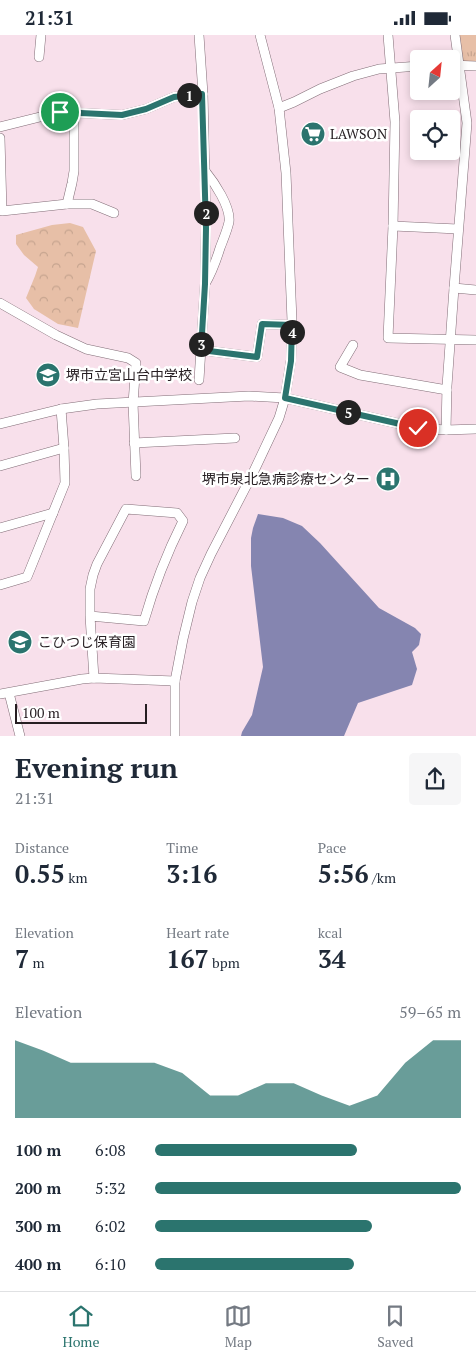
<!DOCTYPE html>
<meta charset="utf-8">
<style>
:root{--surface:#fff;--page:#f6f6f7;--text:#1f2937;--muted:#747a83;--line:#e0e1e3;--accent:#2b746e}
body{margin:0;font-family:"PT Serif","Noto Sans JP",serif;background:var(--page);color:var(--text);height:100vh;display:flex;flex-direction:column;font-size:19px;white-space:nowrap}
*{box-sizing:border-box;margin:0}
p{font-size:16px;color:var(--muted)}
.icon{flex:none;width:28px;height:28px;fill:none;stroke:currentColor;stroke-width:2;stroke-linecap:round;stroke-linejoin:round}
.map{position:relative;height:701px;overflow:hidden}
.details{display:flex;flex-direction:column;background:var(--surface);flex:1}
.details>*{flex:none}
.needle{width:32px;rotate:27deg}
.tools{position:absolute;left:410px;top:15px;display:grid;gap:10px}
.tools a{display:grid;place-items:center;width:50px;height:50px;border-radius:5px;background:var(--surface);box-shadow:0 2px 8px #0003;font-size:25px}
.scale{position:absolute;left:15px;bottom:12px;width:132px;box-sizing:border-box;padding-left:5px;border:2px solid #261e22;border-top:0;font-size:14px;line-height:18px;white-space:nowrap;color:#261e22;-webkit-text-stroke:4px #fff;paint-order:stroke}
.pin{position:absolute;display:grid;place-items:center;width:42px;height:42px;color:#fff;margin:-21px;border:2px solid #fff;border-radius:50%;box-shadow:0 1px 5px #0007}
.km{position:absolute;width:25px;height:25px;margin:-12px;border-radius:50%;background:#222;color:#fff;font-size:14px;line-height:25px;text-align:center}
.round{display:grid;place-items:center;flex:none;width:52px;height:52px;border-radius:5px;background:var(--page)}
.overview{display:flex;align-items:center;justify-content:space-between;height:85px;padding:0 15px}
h1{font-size:28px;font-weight:600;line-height:38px}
.metrics{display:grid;grid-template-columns:repeat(3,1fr);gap:8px;height:85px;padding:5px 15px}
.metrics div{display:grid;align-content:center}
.metrics b{font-size:25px;font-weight:600}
.metrics small{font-size:14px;font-weight:400}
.metrics p{font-size:14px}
.chart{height:140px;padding:10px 15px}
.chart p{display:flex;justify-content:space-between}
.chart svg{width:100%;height:90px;margin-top:5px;fill:var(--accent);opacity:.7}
ul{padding:0 15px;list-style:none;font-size:16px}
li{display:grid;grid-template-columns:80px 60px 1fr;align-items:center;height:38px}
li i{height:12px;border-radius:6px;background:var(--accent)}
.status{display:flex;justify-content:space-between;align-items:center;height:35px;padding:0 25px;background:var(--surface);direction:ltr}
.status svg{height:14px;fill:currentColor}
.tabs{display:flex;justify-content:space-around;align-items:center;height:70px;border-top:1px solid var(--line);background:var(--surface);font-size:14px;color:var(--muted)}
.tabs a{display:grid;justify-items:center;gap:2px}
.tabs .on{color:var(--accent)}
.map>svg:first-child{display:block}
.forest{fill:url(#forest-crowns)}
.park{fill:url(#park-tufts)}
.water{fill:#8585b0}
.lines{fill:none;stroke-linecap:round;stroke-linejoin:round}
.minor-casing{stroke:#826d77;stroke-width:10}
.minor{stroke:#fff;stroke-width:9}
.route-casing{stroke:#fff;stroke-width:10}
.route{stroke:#2b746e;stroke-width:6}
.labels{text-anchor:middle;stroke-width:5;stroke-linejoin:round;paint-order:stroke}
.poi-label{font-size:14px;fill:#261e22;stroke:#fff;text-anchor:start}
</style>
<div class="status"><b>21:31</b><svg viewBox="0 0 49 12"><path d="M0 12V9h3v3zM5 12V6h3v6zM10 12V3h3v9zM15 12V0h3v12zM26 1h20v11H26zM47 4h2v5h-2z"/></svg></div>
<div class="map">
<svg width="476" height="701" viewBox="0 0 476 701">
<defs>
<pattern id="forest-crowns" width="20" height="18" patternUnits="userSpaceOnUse" patternTransform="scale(1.25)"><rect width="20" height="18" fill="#e7bfa7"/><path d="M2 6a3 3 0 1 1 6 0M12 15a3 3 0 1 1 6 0" fill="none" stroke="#c6a48f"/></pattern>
<pattern id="park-tufts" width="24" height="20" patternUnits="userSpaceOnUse" patternTransform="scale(1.25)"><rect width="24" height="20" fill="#e7bfa7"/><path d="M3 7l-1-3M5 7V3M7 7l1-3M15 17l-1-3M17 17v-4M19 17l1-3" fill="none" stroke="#c6a48f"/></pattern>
</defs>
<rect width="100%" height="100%" fill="#f8e0eb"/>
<polygon class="forest" points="70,188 83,192 96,216 78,293 58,289 34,274 26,263 35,241 38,232 24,220 16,209 16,200 52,190"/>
<polygon class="park" points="459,0 476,0 476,29 466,28 462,24"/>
<polygon class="water" points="258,479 283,483 302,491 320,508 379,573 415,593 421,599 419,610 412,617 417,634 412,650 358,668 344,701 241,701 242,697 252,680 263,632 251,531 251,503 253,493"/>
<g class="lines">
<defs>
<g id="minor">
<polyline points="199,0 203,59 206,193 205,249 199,345"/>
<polyline points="388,0 395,87 393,191 388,303 476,305"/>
<polyline points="39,22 41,0"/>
<polyline points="451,30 476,31"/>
<polyline points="279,73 294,67 320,54 353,41 379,34 419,31"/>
<polyline points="0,92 60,77 122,80 146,74 174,62 203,59"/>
<polyline points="0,103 2,176 67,169 92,169 114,178"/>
<path d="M205,136C214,147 231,172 229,187C227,196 223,205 220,213C216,226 212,237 205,249"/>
<polyline points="67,169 72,148 74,136 74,77"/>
<polyline points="393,191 458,194"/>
<polyline points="454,253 476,255"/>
<polyline points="0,268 56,300 86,314 128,323 136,328 133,368 136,441"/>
<polyline points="353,310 340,332 360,340 447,355"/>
<polyline points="201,315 257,322 262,289 292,290"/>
<polyline points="0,389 61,374 97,369 249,361 285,363 418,393 446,395 476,394"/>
<polyline points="446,395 447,351 454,253 467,88 455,0"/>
<polyline points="134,408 235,403"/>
<polyline points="0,431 64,413"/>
<polyline points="0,493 53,478"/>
<polyline points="0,550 27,542 65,448 64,413 61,374"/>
<path d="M90,581L144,586C154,551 167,518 183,486L177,478L126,474L97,529L93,540L90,554V581L94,643"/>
<polyline points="9,658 20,701"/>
<polyline points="0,659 82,644 94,643 175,646"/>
<polyline points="175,701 175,646 183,604 192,567 200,543 211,519 253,438 279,383 285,363 291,325 292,286 286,138 279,73 260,0"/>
</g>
</defs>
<use href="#minor" class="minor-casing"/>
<use href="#minor" class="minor"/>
</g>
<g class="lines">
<defs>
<polyline id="route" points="60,77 122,80 146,74 174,62 202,59 206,193 205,249 201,315 257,322 262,289 292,290 291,326 285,363 418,393"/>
</defs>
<use href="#route" class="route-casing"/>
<use href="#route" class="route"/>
</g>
<defs>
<symbol id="supermarket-disc" viewBox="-11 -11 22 22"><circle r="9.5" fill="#2b746e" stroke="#fff"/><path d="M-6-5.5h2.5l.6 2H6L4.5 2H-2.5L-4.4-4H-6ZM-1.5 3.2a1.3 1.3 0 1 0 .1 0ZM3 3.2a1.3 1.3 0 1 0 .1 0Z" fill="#fff"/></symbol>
<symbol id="school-disc" viewBox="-11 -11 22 22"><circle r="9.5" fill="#2b746e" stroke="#fff"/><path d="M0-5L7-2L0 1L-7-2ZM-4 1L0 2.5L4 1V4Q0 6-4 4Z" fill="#fff"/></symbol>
<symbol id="hospital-disc" viewBox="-11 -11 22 22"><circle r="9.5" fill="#2b746e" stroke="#fff"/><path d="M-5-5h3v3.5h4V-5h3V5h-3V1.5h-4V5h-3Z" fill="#fff"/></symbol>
</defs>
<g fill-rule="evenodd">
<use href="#supermarket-disc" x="299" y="85" width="28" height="28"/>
<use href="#school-disc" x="34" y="326" width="28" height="28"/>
<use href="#hospital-disc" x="374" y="430" width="28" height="28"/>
<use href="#school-disc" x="6" y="593" width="28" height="28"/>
</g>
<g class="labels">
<g class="poi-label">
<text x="330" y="104">LAWSON</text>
<text x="66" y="345">堺市立宮山台中学校</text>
<text x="370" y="449" text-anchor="end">堺市泉北急病診療センター</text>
<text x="38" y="612">こひつじ保育園</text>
</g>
</g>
</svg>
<div class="tools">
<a><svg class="needle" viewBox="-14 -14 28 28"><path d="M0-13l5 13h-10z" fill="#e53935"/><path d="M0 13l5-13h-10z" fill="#747a83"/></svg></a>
<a><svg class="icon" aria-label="locate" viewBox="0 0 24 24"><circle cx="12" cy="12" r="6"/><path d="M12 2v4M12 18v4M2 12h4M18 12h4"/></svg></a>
</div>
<div class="scale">100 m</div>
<div class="pin" style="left:60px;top:77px;background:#1e9e55"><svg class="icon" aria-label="arrive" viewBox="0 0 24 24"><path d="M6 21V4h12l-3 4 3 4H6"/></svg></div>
<div class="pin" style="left:418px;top:393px;background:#d93025"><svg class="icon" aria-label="check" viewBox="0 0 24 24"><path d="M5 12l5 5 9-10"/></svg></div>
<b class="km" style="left:189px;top:60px">1</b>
<b class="km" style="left:206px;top:178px">2</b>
<b class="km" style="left:201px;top:309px">3</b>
<b class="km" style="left:292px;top:297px">4</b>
<b class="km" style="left:348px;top:377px">5</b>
</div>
<section class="details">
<div class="overview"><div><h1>Evening run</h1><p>21:31</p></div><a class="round"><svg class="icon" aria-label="share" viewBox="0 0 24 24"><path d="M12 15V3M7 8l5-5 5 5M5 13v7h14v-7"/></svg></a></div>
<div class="metrics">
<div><p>Distance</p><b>0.55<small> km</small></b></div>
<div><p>Time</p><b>3:16</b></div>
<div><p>Pace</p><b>5:56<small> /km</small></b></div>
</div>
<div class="metrics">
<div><p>Elevation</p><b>7<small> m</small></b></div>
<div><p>Heart rate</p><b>167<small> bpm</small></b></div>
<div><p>kcal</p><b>34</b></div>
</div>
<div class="chart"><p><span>Elevation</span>59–65 m</p>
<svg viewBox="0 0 160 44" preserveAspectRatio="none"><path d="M0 44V6L10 11L20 17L30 17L40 17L50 17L60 22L70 33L80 33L90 27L100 27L110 33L120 38L130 33L140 17L150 6L160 6V44z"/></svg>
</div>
<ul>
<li><b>100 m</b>6:08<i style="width:66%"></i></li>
<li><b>200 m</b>5:32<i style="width:100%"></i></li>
<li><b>300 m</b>6:02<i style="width:71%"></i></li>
<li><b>400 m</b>6:10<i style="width:65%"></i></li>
</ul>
</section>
<nav class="tabs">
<a class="on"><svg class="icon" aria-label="home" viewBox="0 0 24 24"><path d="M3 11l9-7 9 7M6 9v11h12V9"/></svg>Home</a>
<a><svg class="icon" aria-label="map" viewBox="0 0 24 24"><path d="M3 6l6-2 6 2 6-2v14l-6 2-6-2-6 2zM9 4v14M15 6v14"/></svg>Map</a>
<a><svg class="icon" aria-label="saved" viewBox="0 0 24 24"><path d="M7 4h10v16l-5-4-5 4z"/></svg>Saved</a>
</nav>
